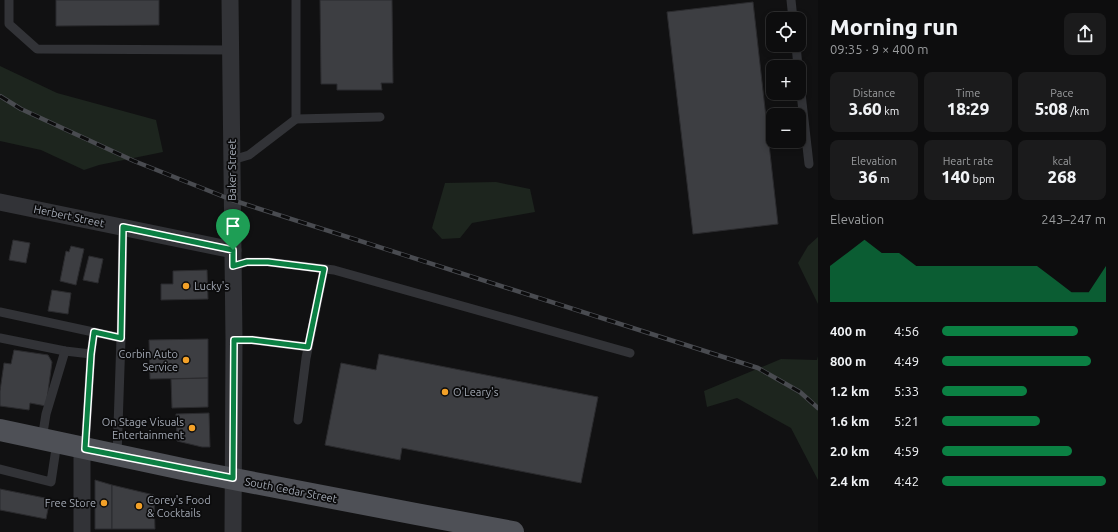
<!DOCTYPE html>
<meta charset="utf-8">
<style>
:root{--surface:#0d0d0e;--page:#1b1b1c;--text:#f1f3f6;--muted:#9a9c9e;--line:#2d2d2e;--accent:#0b8043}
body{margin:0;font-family:Ubuntu,sans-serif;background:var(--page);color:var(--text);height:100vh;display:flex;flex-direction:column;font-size:15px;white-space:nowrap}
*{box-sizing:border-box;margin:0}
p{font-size:13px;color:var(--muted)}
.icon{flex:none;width:22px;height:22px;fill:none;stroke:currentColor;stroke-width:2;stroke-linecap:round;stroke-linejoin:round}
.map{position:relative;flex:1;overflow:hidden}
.details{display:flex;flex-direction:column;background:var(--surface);width:300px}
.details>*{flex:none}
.controls{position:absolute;left:766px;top:12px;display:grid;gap:8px}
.controls a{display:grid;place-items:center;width:40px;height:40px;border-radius:8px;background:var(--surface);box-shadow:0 2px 6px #0003,0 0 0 1px var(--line);font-size:20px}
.pin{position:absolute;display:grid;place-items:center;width:34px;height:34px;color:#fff;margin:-41px -17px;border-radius:50% 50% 50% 0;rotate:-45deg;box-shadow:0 0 4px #0007}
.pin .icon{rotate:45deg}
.round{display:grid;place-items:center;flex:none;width:42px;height:42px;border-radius:8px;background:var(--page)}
.headline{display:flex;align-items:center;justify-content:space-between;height:68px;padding:0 12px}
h1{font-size:22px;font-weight:800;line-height:30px}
.figures{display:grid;grid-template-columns:repeat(3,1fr);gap:6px;height:68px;padding:4px 12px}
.figures div{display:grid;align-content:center;border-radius:8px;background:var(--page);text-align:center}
.figures b{font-size:17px;font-weight:800}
.figures small{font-size:11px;font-weight:400}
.figures p{font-size:11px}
.chart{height:112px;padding:8px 12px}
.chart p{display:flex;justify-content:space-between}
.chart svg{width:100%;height:72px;margin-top:4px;fill:var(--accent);opacity:.7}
ul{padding:0 12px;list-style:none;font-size:13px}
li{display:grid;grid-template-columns:64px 48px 1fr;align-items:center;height:30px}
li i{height:10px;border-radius:5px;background:var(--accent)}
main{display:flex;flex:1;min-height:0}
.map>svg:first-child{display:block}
.green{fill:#1d251e}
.building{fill:#3d3e42;stroke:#2b2b2e}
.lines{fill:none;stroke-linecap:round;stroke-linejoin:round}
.lane{stroke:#323337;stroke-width:9}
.street{stroke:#323337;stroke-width:17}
.primary{stroke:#4e5056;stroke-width:22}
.rail-casing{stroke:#494b50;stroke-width:4.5}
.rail{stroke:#0c0c0d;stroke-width:3;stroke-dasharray:9;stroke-linecap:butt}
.route-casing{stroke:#fff;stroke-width:8}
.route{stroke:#0b8043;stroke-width:5}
.poi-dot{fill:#f3a128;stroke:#0c0c0d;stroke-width:1.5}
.labels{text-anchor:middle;stroke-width:3.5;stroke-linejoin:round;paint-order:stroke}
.street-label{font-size:11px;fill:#a2a8b3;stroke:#0c0c0d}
.poi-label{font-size:11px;fill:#a2a8b3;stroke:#0c0c0d;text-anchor:start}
</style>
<main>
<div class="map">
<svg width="818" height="532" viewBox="0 0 818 532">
<rect width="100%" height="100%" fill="#111112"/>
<g class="green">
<polygon points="0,66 57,93 156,120 163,152 99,165 84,170 41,150 0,141"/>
<polygon points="496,182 530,189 535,212 472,223 460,238 442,239 432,228 445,183"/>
<polygon points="818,237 818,304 798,263 808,246"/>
<polygon points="818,356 818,480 791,428 737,398 707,407 704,391 781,359 817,360"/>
</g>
<g class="building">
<polygon points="56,0 159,0 159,25 56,26"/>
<polygon points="320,0 392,0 393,83 381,83 382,90 337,90 337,84 321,84"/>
<polygon points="753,2 778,224 693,234 667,12"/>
<polygon points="13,240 30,243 26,263 9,260"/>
<polygon points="71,246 84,249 76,285 60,281 66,251 69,252"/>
<polygon points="89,256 103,259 98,283 83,280"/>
<polygon points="207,270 208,299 161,300 161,284 173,284 173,271"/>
<polygon points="52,290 71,293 68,314 48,311"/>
<polygon points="208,339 208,378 150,379 149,340"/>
<polygon points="14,350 48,355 52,362 46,406 30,403 29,410 0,406 0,391 4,363 11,364"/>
<polygon points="379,354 598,397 581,483 402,448 400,460 325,445 341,363 376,370"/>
<polygon points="208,378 208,407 172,408 171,379"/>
<polygon points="209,413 210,447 202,447 177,441 176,414"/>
<polygon points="95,480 112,485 112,529 95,529"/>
<polygon points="112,485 154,495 155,529 112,529"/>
<polygon points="0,489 50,499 46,519 0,510"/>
</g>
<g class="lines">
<g class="lane">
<polyline points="9,0 9,24 37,49 231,50"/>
<polyline points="296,0 296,119"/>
<polyline points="791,0 793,19"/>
<polyline points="796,45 798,67"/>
<polyline points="799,76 809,164"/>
<polyline points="232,160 249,155 296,119 380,117"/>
<polyline points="233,266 247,262 268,262 334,270 630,353"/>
<polyline points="0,312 121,338"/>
<polyline points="0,338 65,351 91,354"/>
<polyline points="234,340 252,340 308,347"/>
<polyline points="298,420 306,358 324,269"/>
<polyline points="42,439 46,414 65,351"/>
<polyline points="85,449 91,354 94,332"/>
<polyline points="117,456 121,338 123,227"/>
<polyline points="0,469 51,482 57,442"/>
</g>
<g class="street">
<polyline points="230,0 234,340 233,532"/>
<polyline points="0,202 233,250"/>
<polyline points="82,448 82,532"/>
</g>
<polyline class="primary" points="0,430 187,470 416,514 513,532"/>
<defs>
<polyline id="rail" points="0,96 21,109 134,161 232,200 758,368 800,392 818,408"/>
</defs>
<use href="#rail" class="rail-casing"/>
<use href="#rail" class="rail"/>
</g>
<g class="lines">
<defs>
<polygon id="route" points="123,227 233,250 233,266 247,262 268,262 324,269 308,347 252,340 234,340 233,478 85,449 91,354 94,332 121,338"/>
</defs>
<use href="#route" class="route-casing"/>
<use href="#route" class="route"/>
</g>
<g class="poi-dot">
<circle cx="186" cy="286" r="4"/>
<circle cx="186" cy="360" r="4"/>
<circle cx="445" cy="392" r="4"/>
<circle cx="192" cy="428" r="4"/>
<circle cx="104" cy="503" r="4"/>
<circle cx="139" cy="506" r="4"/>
</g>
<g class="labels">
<g class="street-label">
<text transform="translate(232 170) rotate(-90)" y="4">Baker Street</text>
<text transform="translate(69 216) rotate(12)" y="4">Herbert Street</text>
<text transform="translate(291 490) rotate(11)" y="4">South Cedar Street</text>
</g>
<g class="poi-label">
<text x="194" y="290">Lucky's</text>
<text x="178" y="358" text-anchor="end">Corbin Auto<tspan x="178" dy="13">Service</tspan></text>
<text x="453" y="396">O'Leary's</text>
<text x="184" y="426" text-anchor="end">On Stage Visuals<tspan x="184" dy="13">Entertainment</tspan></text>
<text x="147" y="504">Corey's Food<tspan x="147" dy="13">&amp; Cocktails</tspan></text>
<text x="96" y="507" text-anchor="end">Free Store</text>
</g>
</g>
</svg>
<div class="controls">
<a><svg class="icon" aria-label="locate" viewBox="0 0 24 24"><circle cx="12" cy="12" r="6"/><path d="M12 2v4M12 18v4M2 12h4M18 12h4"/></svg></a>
<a>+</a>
<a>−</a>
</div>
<div class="pin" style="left:233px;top:250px;background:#1e9e55"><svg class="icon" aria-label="arrive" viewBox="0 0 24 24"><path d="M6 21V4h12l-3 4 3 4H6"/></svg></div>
</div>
<section class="details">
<div class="headline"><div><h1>Morning run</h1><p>09:35 · 9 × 400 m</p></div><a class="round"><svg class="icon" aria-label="share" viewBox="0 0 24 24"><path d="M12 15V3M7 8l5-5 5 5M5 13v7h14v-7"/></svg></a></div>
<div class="figures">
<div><p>Distance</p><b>3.60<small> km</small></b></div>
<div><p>Time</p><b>18:29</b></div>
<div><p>Pace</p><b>5:08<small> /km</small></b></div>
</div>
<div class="figures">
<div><p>Elevation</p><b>36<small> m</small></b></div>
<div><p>Heart rate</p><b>140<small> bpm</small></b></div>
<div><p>kcal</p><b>268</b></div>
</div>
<div class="chart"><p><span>Elevation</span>243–247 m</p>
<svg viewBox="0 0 160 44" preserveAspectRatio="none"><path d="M0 44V22L10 14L20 6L30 14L40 14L50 22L60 22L70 22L80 22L90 22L100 22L110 22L120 22L130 30L140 38L150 38L160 22V44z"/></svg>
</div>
<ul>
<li><b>400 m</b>4:56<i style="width:83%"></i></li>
<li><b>800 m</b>4:49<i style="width:91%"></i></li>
<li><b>1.2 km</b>5:33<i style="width:52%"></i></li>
<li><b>1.6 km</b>5:21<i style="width:60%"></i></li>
<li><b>2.0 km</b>4:59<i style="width:79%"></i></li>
<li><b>2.4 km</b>4:42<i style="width:100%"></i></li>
</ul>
</section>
</main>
